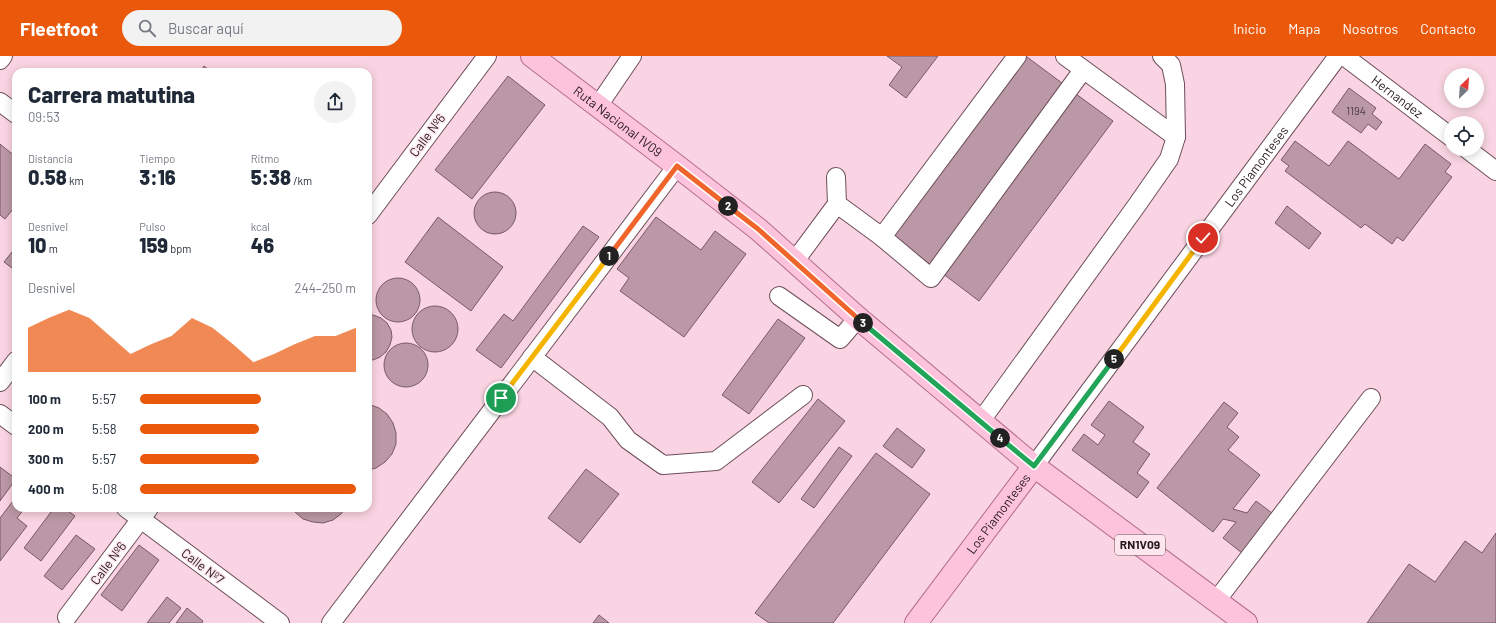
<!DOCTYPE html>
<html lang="es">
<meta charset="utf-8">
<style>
:root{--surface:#fff;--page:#f2f2f3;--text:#1f2937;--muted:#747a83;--accent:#ea580c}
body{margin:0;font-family:Barlow,sans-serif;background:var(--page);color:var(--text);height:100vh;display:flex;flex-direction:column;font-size:15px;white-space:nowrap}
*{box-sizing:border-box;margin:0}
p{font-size:13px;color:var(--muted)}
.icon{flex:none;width:22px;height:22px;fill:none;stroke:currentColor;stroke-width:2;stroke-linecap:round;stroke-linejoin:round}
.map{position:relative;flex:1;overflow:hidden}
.details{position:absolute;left:12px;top:12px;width:360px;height:444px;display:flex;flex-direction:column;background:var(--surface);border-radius:12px;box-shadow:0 2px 10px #0003}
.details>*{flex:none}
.needle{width:26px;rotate:25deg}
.fabs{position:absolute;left:1444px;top:12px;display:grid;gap:8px}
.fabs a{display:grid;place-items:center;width:40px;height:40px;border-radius:50%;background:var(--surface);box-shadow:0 2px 10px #0003;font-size:20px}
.pin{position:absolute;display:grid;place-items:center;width:34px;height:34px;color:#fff;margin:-17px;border:2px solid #fff;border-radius:50%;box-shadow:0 1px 4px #0007}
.km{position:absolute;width:20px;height:20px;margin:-10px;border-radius:50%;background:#222;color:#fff;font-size:11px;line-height:20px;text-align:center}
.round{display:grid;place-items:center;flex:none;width:42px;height:42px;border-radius:21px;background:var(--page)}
.headline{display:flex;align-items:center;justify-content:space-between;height:68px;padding:0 16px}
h1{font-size:22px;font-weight:800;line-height:30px}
.figures{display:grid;grid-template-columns:repeat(3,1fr);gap:6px;height:68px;padding:4px 16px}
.figures div{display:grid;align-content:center}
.figures b{font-size:20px;font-weight:800}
.figures small{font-size:11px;font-weight:400}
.figures p{font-size:11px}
.chart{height:112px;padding:8px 16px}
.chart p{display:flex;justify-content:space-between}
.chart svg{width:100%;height:72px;margin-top:4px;fill:var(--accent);opacity:.7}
ul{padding:0 16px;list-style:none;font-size:13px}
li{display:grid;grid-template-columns:64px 48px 1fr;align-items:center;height:30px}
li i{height:10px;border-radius:5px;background:var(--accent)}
header{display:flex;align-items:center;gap:24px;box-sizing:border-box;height:56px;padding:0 20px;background:var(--accent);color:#fff}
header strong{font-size:19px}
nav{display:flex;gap:22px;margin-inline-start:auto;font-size:14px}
.search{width:280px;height:36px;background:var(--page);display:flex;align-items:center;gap:10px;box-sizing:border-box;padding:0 14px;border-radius:22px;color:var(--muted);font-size:15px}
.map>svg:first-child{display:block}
.building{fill:#bb98a5;stroke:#795966}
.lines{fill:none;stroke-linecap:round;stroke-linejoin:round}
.minor-casing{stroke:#6d4e5a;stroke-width:20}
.major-casing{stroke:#b26d8a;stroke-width:24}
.minor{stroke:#fff;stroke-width:18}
.major{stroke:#fec3dc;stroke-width:22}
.split-1-casing{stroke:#fff;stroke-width:8}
.split-2-casing{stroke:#fff;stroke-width:8}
.split-3-casing{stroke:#fff;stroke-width:8}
.split-4-casing{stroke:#fff;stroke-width:8}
.split-5-casing{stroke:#fff;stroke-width:8}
.split-6-casing{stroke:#fff;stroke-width:8}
.split-1{stroke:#f5b400;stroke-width:5}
.split-2{stroke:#f0652b;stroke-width:5}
.split-3{stroke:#f0652b;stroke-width:5}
.split-4{stroke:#22a559;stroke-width:5}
.split-5{stroke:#22a559;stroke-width:5}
.split-6{stroke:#f5b400;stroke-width:5}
.labels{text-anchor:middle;stroke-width:3;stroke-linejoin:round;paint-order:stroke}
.number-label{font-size:11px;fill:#4a383f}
.shield{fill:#fde6ee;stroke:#66565c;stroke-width:1}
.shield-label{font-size:12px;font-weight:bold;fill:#25181d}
.street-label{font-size:13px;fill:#25181d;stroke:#fde6ee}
</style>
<header>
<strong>Fleetfoot</strong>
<div class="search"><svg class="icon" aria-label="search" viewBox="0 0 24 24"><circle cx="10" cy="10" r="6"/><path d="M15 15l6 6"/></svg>Buscar aquí</div>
<nav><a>Inicio</a><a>Mapa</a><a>Nosotros</a><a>Contacto</a></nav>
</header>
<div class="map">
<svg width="1496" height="567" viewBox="0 0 1496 567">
<rect width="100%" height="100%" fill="#fad4e2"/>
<g class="building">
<polygon points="887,0 938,0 906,42 889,29 902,11"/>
<polygon points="1027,1 1066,30 932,210 893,181"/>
<polygon points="204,10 212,16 200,16"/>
<polygon points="508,20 545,49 472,143 435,114"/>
<polygon points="1349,32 1376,52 1372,58 1382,66 1376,74 1368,68 1361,77 1332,56"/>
<polygon points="1076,38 1113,65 979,245 942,217"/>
<polygon points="1295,85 1329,110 1348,85 1399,123 1425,88 1451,108 1445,116 1452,121 1403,185 1397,181 1392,188 1365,168 1361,172 1285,115 1289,110 1281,104"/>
<polygon points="0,88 16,101 16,149 5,163 0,159"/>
<circle cx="495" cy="157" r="21"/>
<polygon points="1287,150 1321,177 1309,193 1275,167"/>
<polygon points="438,161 503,211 471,255 405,206"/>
<polygon points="656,161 701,194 715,175 746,198 684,281 620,235 629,222 617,213"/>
<polygon points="583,170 599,181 501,312 476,294 504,258 513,265"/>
<polygon points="16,191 16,215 4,206"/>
<circle cx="398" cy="244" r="22"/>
<circle cx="435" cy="273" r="23"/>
<polygon points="368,259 373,259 381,262 387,267 391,274 392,281 390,289 386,296 380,301 373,304 368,303"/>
<polygon points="778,263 805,282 749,358 722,339"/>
<circle cx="406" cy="309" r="22"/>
<polygon points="818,343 845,365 779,447 752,426"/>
<polygon points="1109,345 1144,371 1133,386 1150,398 1137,417 1149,426 1137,442 1072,394 1084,378 1098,389 1105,379 1091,369"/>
<polygon points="1224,346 1238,357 1227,371 1239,381 1228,394 1260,419 1233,453 1247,457 1256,445 1272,457 1242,497 1223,482 1236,466 1223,463 1213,476 1157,432"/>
<polygon points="368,348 379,352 387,358 393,367 396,377 396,388 392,398 385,406 376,412 368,414"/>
<polygon points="897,372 925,394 912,412 883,390"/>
<polygon points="839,391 852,400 814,452 801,443"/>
<polygon points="876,397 930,438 833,567 769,567 755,557"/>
<polygon points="0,411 16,423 0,445"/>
<polygon points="586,413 619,438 580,487 548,462"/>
<polygon points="16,441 16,452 25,452 17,462 27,470 0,505 0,462"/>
<polygon points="54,452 64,452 75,460 41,505 24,492"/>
<polygon points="292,452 345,452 341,458 333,464 323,467 313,466 303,463 295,456"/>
<polygon points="1496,477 1496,567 1367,567 1409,508 1435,526 1465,485 1482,497"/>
<polygon points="76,479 95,493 62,534 44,520"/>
<polygon points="139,489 159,504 122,555 101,539"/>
<polygon points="167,541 181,552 169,567 147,567"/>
<polygon points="187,552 203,565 202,567 176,567"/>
<polygon points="599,559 609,567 593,567"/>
</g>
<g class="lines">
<defs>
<g id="minor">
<polyline points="1162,0 1171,9 1175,28 1176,81"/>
<path id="s1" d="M1344,0L1451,81"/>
<polyline points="0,4 3,0"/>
<polyline points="0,46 16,58"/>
<polyline points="598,50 632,0"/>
<polyline points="1467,93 1496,115"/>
<polyline points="836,121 837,148 882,181 931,222 1083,14"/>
<polyline points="368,159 487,0"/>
<polyline points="882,181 1017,0"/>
<polyline points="794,206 837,148"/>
<polyline points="779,240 840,283 858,262"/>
<polyline points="532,301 610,361 628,384 663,409 716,405 803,339"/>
<polyline points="0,326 16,305"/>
<polyline points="0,358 16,370"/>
<polyline points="980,366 1137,149 1169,103 1176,81 1065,0"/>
<path id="s2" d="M1034,410L1338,0"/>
<polyline points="126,452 280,567"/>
<polyline points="1216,545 1371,342"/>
<polyline points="67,561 149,452"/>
<polyline points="331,567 677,110"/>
</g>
<g id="major">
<path id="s3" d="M532,0L677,110L758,173L858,262L1034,410L1246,567"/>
<path id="s4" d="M916,567L1034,410"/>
</g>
</defs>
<use href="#minor" class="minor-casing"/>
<use href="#major" class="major-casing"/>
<use href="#minor" class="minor"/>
<use href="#major" class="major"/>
</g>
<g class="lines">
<defs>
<polyline id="split-1" points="501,342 609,200"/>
<polyline id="split-2" points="609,200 677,110 728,150"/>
<polyline id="split-3" points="728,150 758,173 863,267"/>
<polyline id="split-4" points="863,267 1000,382"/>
<polyline id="split-5" points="1000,382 1034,410 1114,303"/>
<polyline id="split-6" points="1114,303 1203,182"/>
</defs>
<use href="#split-1" class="split-1-casing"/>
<use href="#split-2" class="split-2-casing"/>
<use href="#split-3" class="split-3-casing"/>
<use href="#split-4" class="split-4-casing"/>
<use href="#split-5" class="split-5-casing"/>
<use href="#split-6" class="split-6-casing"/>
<use href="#split-1" class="split-1"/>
<use href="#split-2" class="split-2"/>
<use href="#split-3" class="split-3"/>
<use href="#split-4" class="split-4"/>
<use href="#split-5" class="split-5"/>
<use href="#split-6" class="split-6"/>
</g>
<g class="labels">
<g class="number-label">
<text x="1356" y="59">1194</text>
</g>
<rect class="shield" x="1115" y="479" width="50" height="20" rx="3"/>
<g class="shield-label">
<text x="1140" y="493">RN1V09</text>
</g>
<g class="street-label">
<text dy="5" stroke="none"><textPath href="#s1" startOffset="67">Hernandez</textPath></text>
<text dy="5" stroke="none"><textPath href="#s3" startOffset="108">Ruta Nacional 1V09</textPath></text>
<text transform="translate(427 79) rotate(-53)" y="5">Calle Nº6</text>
<text dy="5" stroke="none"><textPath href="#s2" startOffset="373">Los Piamonteses</textPath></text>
<text dy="5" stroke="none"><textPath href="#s4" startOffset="137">Los Piamonteses</textPath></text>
<text transform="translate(108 507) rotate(-53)" y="5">Calle Nº6</text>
<text transform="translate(203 510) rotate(37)" y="5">Calle Nº7</text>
</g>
</g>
</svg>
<div class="fabs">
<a><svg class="needle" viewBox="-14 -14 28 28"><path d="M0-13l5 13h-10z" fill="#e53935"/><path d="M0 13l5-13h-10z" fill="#747a83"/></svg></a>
<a><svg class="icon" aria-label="locate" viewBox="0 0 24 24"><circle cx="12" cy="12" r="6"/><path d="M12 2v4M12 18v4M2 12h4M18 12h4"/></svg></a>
</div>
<div class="pin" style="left:501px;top:342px;background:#1e9e55"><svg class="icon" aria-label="arrive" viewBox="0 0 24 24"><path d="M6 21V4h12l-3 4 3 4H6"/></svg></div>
<div class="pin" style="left:1203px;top:182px;background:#d93025"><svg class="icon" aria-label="check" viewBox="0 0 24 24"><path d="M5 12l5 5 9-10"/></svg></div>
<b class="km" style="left:609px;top:200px">1</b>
<b class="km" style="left:728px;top:150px">2</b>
<b class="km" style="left:863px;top:267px">3</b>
<b class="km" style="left:1000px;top:382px">4</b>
<b class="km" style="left:1114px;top:303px">5</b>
<section class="details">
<div class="headline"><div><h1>Carrera matutina</h1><p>09:53</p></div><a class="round"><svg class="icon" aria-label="share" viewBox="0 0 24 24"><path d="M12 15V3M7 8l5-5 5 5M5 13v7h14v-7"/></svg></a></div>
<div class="figures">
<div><p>Distancia</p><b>0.58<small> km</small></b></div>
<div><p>Tiempo</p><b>3:16</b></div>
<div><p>Ritmo</p><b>5:38<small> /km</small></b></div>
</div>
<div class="figures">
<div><p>Desnivel</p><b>10<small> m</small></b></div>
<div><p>Pulso</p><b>159<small> bpm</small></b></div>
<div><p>kcal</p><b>46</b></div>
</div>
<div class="chart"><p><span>Desnivel</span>244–250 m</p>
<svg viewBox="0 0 160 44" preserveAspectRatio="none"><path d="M0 44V17L10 11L20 6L30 11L40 22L50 33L60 27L70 22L80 11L90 17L100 27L110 38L120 33L130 27L140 22L150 22L160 17V44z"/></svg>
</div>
<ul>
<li><b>100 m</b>5:57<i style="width:56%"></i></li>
<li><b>200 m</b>5:58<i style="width:55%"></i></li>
<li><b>300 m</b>5:57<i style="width:55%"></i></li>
<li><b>400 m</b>5:08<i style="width:100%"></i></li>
</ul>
</section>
</div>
